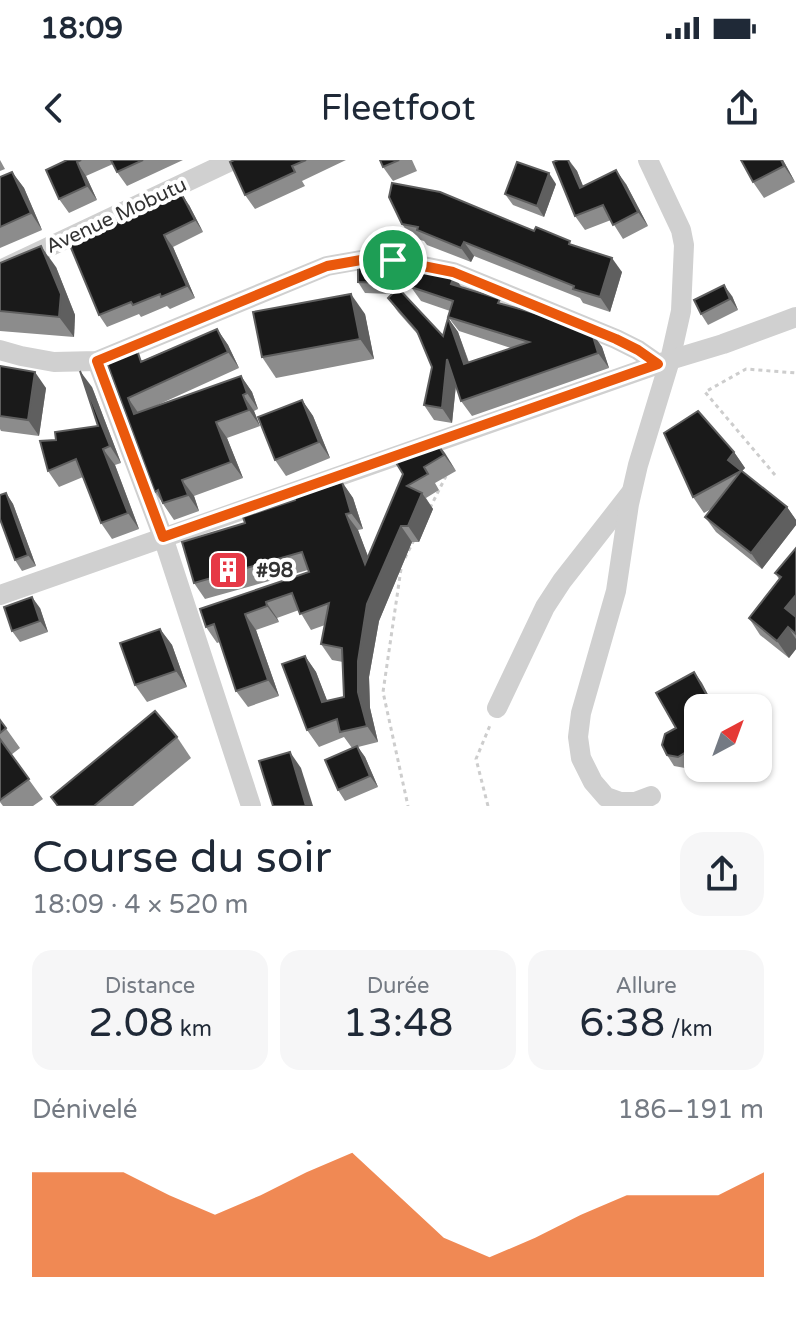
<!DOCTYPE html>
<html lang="fr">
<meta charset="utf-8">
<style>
:root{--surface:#fff;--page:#f6f6f7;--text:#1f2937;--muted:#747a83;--accent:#ea580c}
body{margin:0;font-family:"Varela Round",sans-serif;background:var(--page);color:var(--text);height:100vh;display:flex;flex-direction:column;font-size:30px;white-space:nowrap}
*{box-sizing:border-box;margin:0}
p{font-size:26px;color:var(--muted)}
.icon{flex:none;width:44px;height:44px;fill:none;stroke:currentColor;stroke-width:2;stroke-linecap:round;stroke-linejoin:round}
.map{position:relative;height:646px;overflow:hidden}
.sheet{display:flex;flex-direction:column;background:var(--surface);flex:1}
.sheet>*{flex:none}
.needle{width:52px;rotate:41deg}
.fabs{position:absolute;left:684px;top:534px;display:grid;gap:16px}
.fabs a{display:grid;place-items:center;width:88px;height:88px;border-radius:16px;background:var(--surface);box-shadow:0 2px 6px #0004;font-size:40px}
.pin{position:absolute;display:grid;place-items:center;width:68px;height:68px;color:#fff;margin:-34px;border:4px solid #fff;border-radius:50%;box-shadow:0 2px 8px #0007}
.round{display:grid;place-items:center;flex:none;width:84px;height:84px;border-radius:24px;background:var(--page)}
.overview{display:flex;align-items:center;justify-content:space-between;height:136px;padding:0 32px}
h1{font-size:44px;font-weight:600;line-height:60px}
.stats{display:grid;grid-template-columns:repeat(3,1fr);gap:12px;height:136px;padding:8px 32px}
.stats div{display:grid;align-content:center;border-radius:20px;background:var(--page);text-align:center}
.stats b{font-size:40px;font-weight:600}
.stats small{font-size:22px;font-weight:400}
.stats p{font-size:22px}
.chart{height:224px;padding:16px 32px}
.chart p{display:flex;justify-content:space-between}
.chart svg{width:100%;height:144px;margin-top:8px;fill:var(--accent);opacity:.7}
.status{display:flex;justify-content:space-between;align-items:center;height:56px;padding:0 40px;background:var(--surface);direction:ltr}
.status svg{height:22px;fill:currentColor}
header{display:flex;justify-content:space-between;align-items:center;height:104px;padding:0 32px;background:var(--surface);font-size:36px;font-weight:600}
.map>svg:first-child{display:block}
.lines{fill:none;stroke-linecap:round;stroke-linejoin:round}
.path{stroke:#cdcdcd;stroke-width:3;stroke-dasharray:4 4;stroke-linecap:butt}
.minor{stroke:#d0d0d0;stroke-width:20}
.wall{fill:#8c8c8c}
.shaded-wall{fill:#5f5f5f}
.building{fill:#1a1a1a;stroke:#5f5f5f;stroke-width:2}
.route-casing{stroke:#fff;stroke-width:16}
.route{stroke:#ea580c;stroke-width:10}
.labels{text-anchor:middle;stroke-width:8;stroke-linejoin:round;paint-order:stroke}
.street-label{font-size:20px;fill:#333;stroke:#fff}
.poi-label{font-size:20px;font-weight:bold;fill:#333;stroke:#fff;text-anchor:start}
</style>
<div class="status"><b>18:09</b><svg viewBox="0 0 49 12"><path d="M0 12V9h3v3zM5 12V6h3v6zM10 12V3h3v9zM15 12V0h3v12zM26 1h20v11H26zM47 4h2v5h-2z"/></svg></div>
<header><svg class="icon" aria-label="back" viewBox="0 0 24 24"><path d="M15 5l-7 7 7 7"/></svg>Fleetfoot<svg class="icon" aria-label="share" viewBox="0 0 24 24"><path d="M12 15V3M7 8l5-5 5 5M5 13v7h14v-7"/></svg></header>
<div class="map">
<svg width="796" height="646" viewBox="0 0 796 646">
<rect width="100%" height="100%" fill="#fff"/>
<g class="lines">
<g class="path">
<polyline points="775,315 705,232 746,209 796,213"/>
<polyline points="430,348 446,316"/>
<polyline points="405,398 414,380"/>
<polyline points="401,409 383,532 408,646"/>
<polyline points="488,646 476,599 491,563"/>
</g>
<g class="minor">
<polyline points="0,110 233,0"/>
<polyline points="0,190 21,196 54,202 97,201 327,106 361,100 393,100 453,112 616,179 638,190 658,204"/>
<polyline points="97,201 163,377 251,646"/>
<polyline points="0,435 670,200 681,151 684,85 681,70 648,0"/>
<polyline points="497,548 545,447 562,421 630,334"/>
<polyline points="651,636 635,642 620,642 606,637 593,622 581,598 578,577 581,553 616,431 629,344 638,305 670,200 723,184 796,157"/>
</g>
</g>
<g class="wall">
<polygon points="0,0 5,9 0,11"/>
<polygon points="67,0 183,0 127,26 117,12 113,4 86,16 97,40 69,53 59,39"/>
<polygon points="234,0 346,0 302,21 305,26 255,49 245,35"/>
<polygon points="380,0 412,0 417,11 393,21 383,7"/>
<polygon points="558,0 569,0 577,11 583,27 626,24 648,66 623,79 611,60 585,70 575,56"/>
<polygon points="741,0 783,0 795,22 764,38 753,22"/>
<polygon points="12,12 24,28 42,70 0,88 0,17"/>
<polygon points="556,24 544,57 513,45 505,34"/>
<polygon points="189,45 203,72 173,87 195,138 170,149 167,146 141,157 139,154 107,167 99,155"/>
<polygon points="402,64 534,71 574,86 622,112 610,152 583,143 580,138 474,96 471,102 427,85 424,81 412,78"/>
<polygon points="0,103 56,107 75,155 74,177 0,171"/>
<polygon points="391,115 390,134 365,133 358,122"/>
<polygon points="411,127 462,127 503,144 592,173 602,187 609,208 472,256 461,241 456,226 452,263 434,260 424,245 432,207 420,177 398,152 388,138 443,176 448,158 458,172 469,202 511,188 459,171 448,157 450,151 421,141"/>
<polygon points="732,136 738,150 708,165 701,154"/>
<polygon points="365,154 374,199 276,218 262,197"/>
<polygon points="217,169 228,185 239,208 151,248 241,216 252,232 258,249 254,251 260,266 227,278 243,318 194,336 199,351 174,360 155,332 110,202 144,200"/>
<polygon points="0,206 46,228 39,276 1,271 0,269"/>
<polygon points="92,227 121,303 115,305 139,369 112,379 101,363 83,317 59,327 48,311 56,280 98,266"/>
<polygon points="302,240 313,256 330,298 286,316 275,300"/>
<polygon points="433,277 456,311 435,323 439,330 426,338 433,349 419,382 412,382 379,461 369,517 370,548 378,582 358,587 365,597 378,627 345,641 338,630 352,588 344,577 319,587 307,570 305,496 316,512 327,541 344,537 343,502 332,500 321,484 325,465 311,470 299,450 277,458 279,462 256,470 279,536 248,547 236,531 220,482 217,483 206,467 309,412 308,410 205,439 194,423 245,363 295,340 342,322 353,338 363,369 358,370 368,397 419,288"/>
<polygon points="734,292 745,308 742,311 787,347 796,360 796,365 762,409 716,372 705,357 711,349 704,353 693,337"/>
<polygon points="6,333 13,344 36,406 22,411 15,400"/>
<polygon points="796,388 796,489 789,498 760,475 749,458 779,419 775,413"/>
<polygon points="40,448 48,472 20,482 12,471"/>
<polygon points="160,469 172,485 187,527 147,542 135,525"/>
<polygon points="702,523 698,608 726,608 706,619 698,608 695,603 685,608 674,606 667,595 676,568"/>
<polygon points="0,560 20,588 11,595 43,639 33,646 3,646 0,642"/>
<polygon points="177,577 191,598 133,646 57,646 51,637"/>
</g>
<g class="shaded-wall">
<polygon points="568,0 577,11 590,43 580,28"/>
<polygon points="781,0 783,0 795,22 784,6"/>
<polygon points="77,2 86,16 97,40 87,26"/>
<polygon points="616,10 626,24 648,66 638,52"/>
<polygon points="12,12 24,28 42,70 31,53"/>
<polygon points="549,13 556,24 544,57 537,46"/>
<polygon points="181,33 189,45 203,72 195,60"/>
<polygon points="164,75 173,87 195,138 187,126"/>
<polygon points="464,82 474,96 471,102 461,88"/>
<polygon points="41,86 56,107 75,155 74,177 59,157"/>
<polygon points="612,98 622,112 610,152 600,137"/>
<polygon points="383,104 391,115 390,134 382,123"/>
<polygon points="454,116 464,131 451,124"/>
<polygon points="724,125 732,136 738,150 730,139"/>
<polygon points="351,134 365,154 374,199 360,179"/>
<polygon points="448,158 458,172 474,218 464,204"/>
<polygon points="217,169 228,185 239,208 228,192"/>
<polygon points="592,173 602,187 609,208 598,193"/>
<polygon points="447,199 457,214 452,263 442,248"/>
<polygon points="80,211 92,227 121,303 110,286"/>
<polygon points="35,212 46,228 39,276 28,260"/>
<polygon points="241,216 252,232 258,249 247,233"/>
<polygon points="243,235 254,251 260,266 249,250"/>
<polygon points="128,238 139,254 134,254"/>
<polygon points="302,240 313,256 330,298 319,282"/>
<polygon points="216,262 227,278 243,318 231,302"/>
<polygon points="433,277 445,293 456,311 444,295"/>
<polygon points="103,289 115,305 139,369 128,353"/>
<polygon points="734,292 745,308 741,312 728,300"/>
<polygon points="182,320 194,336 199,351 188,335"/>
<polygon points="342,322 353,338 363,369 351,353"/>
<polygon points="6,333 13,344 36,406 28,395"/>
<polygon points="422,333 433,349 419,382 408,366"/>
<polygon points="787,347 796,360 796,365 762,409 751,393"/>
<polygon points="346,354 358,370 377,420 365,404"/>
<polygon points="401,366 412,382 379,461 369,517 370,548 378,582 367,566 358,532 358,501 367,444"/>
<polygon points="796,435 796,463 785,448"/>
<polygon points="32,437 40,448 48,472 40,461"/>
<polygon points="266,442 277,458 279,462 267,446"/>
<polygon points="245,454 256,470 279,536 268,520"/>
<polygon points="788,467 796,479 796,489 789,498 777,481"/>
<polygon points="160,469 172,485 187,527 176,511"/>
<polygon points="305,496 316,512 334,558 322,542"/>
<polygon points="694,512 702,523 715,548 714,548"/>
<polygon points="357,586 365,597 378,627 370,616"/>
<polygon points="290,592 301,608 313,646 306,646"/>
</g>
<g class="building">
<polygon points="67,0 81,0 77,2 87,26 59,39 46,10"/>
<polygon points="111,0 143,0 117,12"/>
<polygon points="234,0 306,0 292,6 295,12 245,35 230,2"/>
<polygon points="380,0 399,0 383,7"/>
<polygon points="558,0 568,0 580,28 616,10 638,52 613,65 603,45 575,56 553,2"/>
<polygon points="741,0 781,0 784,6 753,22"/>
<polygon points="517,2 549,13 537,46 505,34"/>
<polygon points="12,12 31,53 0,67 0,17"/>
<polygon points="392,23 440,32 534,71 536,67 570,81 569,84 612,98 600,137 573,129 574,126 464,82 461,88 417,70 418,67 402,64 389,37"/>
<polygon points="181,33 195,60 164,75 187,126 161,137 160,134 133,145 131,142 99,155 69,83 124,60"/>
<polygon points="41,86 61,134 59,157 0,151 0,103"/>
<polygon points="358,102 383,104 382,123 358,122"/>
<polygon points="418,106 454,116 451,124 500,139 498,143 563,161 592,173 598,193 461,241 447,199 442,248 424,245 432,207 417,171 388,138 398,128 443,176 448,158 464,204 529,182 448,157 453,141 411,127"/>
<polygon points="724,125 730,139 701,154 694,140"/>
<polygon points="351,134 360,179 262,197 253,152"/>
<polygon points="217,169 228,192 128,238 134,254 241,216 247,233 243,235 249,250 216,262 231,302 182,320 188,335 163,343 158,330 155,332 107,203 110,202 109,200 137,190 141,202"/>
<polygon points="0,206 35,212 28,260 0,256"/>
<polygon points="80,211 110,286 103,289 128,353 101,363 76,299 48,311 40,281 56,280 55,272 98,266"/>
<polygon points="302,240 319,282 275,300 258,257"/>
<polygon points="698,251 734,292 728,300 787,347 751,393 705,357 741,311 693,337 664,273"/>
<polygon points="433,277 444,295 424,307 428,314 407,326 422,333 408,366 401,366 367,444 358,501 358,532 367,566 340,572 337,559 307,570 282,504 305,496 322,542 344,537 342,488 321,484 329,443 300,454 292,433 266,442 267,446 245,454 268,520 236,531 214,464 206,467 200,449 309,412 302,392 194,423 182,382 245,363 243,357 295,340 294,337 342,322 351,353 346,354 365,404 403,314 395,301 419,288 416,283"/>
<polygon points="6,333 28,395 15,400 0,359 0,335"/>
<polygon points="796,388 796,435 785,448 796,457 796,474 788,467 777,481 749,458 781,417 775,413"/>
<polygon points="32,437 40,461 12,471 4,447"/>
<polygon points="160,469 176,511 135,525 120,483"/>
<polygon points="694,512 714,548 698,548 698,608 688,591 678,597 667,595 662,585 665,574 676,568 656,533"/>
<polygon points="155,551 177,577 94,646 58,646 51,637"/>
<polygon points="0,560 6,568 0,573"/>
<polygon points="0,579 29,619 0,640"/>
<polygon points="357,586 370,616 338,630 325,600"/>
<polygon points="290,592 306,646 273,646 259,601"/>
</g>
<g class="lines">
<defs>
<polygon id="route" points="361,100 393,100 453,112 616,179 638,190 658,204 163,377 97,201 327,106"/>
</defs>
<use href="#route" class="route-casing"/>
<use href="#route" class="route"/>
</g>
<defs>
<symbol id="building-square" viewBox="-11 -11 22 22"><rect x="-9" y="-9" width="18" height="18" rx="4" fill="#e63946" stroke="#fff"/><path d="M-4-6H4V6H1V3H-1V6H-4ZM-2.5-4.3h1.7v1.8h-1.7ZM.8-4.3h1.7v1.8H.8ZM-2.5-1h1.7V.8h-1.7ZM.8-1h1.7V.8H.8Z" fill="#fff"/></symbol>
</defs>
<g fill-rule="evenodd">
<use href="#building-square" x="206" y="388" width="44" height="44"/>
</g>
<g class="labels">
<g class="street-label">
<text transform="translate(116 55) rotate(-25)" y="7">Avenue Mobutu</text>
</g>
<g class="poi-label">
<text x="256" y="417">#98</text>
</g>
</g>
</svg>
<div class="fabs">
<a><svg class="needle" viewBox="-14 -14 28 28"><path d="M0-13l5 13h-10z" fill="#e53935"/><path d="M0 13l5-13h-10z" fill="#747a83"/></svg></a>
</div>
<div class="pin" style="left:393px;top:100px;background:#1e9e55"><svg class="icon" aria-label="arrive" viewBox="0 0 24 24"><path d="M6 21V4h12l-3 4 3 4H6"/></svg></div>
</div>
<section class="sheet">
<div class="overview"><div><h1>Course du soir</h1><p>18:09 · 4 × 520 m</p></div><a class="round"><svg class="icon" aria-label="share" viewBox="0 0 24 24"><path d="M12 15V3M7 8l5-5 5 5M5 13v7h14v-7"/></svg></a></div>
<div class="stats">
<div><p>Distance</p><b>2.08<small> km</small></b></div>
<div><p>Durée</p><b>13:48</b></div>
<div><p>Allure</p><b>6:38<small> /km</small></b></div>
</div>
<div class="chart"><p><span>Dénivelé</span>186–191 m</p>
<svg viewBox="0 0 160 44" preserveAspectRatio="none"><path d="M0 44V12L10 12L20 12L30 19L40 25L50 19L60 12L70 6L80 19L90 32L100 38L110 32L120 25L130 19L140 19L150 19L160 12V44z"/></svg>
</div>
</section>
